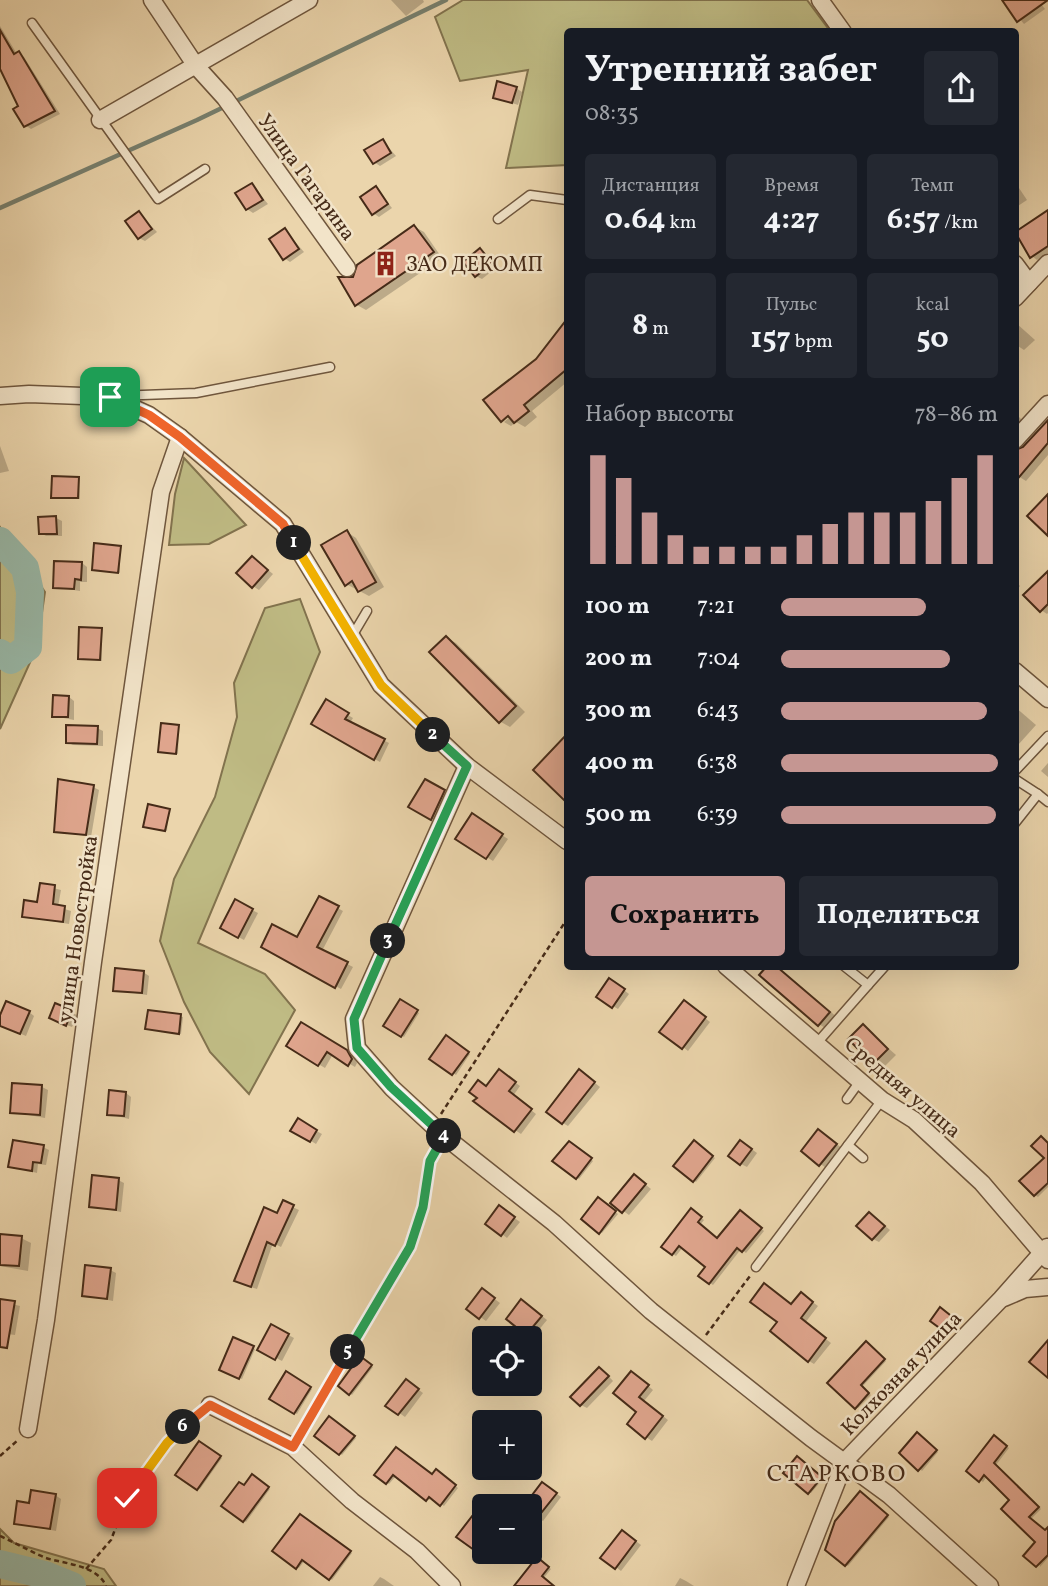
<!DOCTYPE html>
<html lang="ru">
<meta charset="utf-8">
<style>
:root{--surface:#171b24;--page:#242831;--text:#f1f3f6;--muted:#9ea1a6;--accent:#c59692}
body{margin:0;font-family:Vollkorn,serif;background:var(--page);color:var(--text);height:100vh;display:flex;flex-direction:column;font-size:26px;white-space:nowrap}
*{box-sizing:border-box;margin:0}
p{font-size:23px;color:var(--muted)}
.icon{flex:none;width:38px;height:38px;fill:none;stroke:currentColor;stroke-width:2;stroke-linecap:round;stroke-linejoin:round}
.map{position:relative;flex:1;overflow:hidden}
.sheet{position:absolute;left:564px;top:28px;width:455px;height:942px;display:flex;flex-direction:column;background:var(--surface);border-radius:7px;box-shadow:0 7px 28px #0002}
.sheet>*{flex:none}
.fabs{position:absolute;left:472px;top:1326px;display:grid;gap:14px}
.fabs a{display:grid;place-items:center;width:70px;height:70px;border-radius:7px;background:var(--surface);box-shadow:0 7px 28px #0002;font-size:35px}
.pin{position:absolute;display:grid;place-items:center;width:60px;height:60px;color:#fff;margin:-30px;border-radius:14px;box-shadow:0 4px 10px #0006}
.km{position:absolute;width:35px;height:35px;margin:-18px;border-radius:50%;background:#222;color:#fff;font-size:19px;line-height:35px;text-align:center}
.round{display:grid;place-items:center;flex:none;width:74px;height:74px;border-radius:7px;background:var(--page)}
.headline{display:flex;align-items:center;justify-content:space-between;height:119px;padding:0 21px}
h1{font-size:38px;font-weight:700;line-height:52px}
.figures{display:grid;grid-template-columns:repeat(3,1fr);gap:10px;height:119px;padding:7px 21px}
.figures div{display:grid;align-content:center;border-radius:7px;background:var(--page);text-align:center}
.figures b{font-size:30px;font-weight:700}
.figures small{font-size:19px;font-weight:400}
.figures p{font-size:19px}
.chart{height:196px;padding:14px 21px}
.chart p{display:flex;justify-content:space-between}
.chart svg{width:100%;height:126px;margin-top:7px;stroke:var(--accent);stroke-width:6}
.primary-button{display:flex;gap:14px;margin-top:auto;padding:14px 21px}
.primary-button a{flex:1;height:80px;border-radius:7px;background:var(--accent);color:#111;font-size:28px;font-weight:700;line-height:80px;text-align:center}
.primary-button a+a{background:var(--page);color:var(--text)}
ul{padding:0 21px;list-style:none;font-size:23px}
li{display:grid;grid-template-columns:112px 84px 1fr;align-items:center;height:52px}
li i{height:18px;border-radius:9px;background:var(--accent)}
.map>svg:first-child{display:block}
.green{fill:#bfbb84;stroke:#82734e;stroke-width:2}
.shadow{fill:#0003}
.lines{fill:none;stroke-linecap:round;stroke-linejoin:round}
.stream{stroke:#77806f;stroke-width:4.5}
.river{stroke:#98b9a9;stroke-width:28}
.building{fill:#dfa58d;stroke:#462b18;stroke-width:2}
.service-casing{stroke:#6f563d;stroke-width:11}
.minor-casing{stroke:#6f563d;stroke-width:19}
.path{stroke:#462b18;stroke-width:2.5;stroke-dasharray:5 3.5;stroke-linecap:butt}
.service{stroke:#f2e4c9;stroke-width:8}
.minor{stroke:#f2e4c9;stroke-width:16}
.split-1-casing{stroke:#fff;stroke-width:14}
.split-2-casing{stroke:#fff;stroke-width:14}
.split-3-casing{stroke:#fff;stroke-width:14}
.split-4-casing{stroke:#fff;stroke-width:14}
.split-5-casing{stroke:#fff;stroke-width:14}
.split-6-casing{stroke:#fff;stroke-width:14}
.split-7-casing{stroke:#fff;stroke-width:14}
.split-1{stroke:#f0652b;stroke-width:9}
.split-2{stroke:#f5b400;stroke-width:9}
.split-3{stroke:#22a559;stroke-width:9}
.split-4{stroke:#22a559;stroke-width:9}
.split-5{stroke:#22a559;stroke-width:9}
.split-6{stroke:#f0652b;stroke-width:9}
.split-7{stroke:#f5b400;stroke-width:9}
.labels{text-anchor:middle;stroke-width:5;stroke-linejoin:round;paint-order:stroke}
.street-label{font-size:21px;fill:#462b18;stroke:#f2e4c9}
.poi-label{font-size:21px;fill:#462b18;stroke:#f2e4c9;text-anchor:start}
.quarter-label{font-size:24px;letter-spacing:2px;fill:#462b18;stroke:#f2e4c9}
</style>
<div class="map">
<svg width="1048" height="1586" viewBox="0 0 1048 1586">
<rect width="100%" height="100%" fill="#ebd5ac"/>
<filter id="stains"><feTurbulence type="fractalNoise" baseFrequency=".00286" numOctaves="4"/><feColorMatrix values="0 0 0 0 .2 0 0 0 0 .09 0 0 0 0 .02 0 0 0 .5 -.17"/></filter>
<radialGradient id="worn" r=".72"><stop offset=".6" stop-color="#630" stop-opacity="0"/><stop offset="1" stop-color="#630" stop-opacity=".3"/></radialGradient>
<g class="green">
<polygon points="463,0 807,0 830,31 567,32 567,165 506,168 528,70 460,81 435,17"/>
<polygon points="184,458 246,525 209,544 169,545 175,494"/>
<polygon points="0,527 45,592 37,647 0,729"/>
<polygon points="300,599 320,652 198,943 265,974 295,1010 249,1094 210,1052 184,1002 160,941 174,879 215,797 237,717 234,683 265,608"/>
<polygon points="0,1529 14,1543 104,1569 116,1586 0,1586"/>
</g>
<g class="shadow">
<polygon points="391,0 423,0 424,2 406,16"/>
<polygon points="1004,0 1038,0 1045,9 1024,24"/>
<polygon points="0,26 17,54 24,57 60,114 31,129 25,125 21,107 0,65"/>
<polygon points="516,88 522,92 518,105 495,97"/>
<polygon points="383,141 396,156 380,166 374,162"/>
<polygon points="1015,182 1027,200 1015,208"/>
<polygon points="252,185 268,204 253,213 247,209"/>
<polygon points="376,188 392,208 379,217 373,213"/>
<polygon points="1048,212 1048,253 1037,260 1032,256"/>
<polygon points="139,213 157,232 145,241 139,238"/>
<polygon points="415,227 424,232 442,258 366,310 357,305"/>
<polygon points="285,230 304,252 290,262 284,258"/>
<polygon points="480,251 497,267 482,279 476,276"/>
<polygon points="1015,322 1035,340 1024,350 1015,344"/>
<polygon points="567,333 567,382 532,411 537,417 525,427 516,422 511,426 504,422 516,412 537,360"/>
<polygon points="1015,413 1026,424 1015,437"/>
<polygon points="1048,422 1048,455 1026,481 1015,474 1015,450 1023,449"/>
<polygon points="0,446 9,471 0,473"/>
<polygon points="79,478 80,499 55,498"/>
<polygon points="56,518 62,521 62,536 46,536 41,533"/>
<polygon points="347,532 356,538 384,587 369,596 346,584"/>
<polygon points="120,548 120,573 96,570"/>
<polygon points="253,558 273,574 259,590 253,586"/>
<polygon points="82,563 87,567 87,582 80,582 80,591 54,587"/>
<polygon points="1048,580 1048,613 1047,614 1041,610"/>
<polygon points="1015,581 1020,586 1015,592"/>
<polygon points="101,630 102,661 80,658"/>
<polygon points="447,638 456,643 525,712 510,727 501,722 432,652"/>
<polygon points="69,697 74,701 74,720 53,716"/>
<polygon points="326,702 353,718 350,723 389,743 380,762 313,724"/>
<polygon points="1015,707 1036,725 1018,745 1015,744"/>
<polygon points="179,727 178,754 162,752"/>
<polygon points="97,728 103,731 103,746 73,745 67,742"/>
<polygon points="1048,763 1048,777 1041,771"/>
<polygon points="426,781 449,795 437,822 410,806"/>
<polygon points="93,787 99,790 91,837 56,831"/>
<polygon points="169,811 167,831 148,827"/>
<polygon points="472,816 508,839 493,861 457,838"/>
<polygon points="41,885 61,890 58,907 71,911 69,924 24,916 39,904"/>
<polygon points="319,898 343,911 322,951 353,967 341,989 263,946 298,939"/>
<polygon points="235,901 258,913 244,940 222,928"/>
<polygon points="769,966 780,969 838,1018 828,1030 819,1024"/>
<polygon points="143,972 149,976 147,995 115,990"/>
<polygon points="616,984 629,994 618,1009 613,1006"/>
<polygon points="400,1001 419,1013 404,1037 386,1025"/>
<polygon points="56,1005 77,1015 72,1027 57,1021"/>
<polygon points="690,1006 710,1022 688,1051 683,1047"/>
<polygon points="29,1012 34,1016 26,1036 0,1025 0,1019"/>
<polygon points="150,1012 183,1017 181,1034 147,1028"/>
<polygon points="301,1025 353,1056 357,1063 355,1067 333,1054 325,1068 288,1046"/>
<polygon points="863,1026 896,1055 883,1068 874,1063"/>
<polygon points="446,1038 470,1054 456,1075 432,1058"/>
<polygon points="505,1075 520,1086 513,1096 536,1114 521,1134 515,1130 487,1088"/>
<polygon points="585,1075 600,1087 568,1126 563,1123"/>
<polygon points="42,1087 48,1090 45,1118 12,1112"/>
<polygon points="126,1093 131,1097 129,1119 109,1114"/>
<polygon points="298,1121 322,1134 316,1144 293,1130"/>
<polygon points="824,1135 842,1148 826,1168 803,1151"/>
<polygon points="569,1143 593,1161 579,1179 555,1161"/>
<polygon points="694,1143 715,1158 696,1182 676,1166"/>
<polygon points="1048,1144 1048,1187 1038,1197 1035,1195"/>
<polygon points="746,1145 757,1153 747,1167 741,1164"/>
<polygon points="43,1147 49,1150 46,1165 38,1164 37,1173 10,1166"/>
<polygon points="118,1180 124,1183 121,1212 91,1206"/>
<polygon points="640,1180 651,1189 629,1215 612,1203"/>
<polygon points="598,1199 618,1214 602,1233 583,1219"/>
<polygon points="284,1203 299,1210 281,1247 273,1243 257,1289 242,1284"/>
<polygon points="505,1211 520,1222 507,1238 502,1234"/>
<polygon points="695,1213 704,1220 700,1225 718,1239 744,1214 764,1231 746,1253 741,1249 713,1285 710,1283 708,1266 683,1247 676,1256 673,1254"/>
<polygon points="870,1214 890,1230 879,1242 873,1239"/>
<polygon points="0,1235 21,1238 31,1243 28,1271 0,1266"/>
<polygon points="110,1270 116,1273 113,1301 84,1295"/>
<polygon points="488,1294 500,1303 486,1321 469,1309"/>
<polygon points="807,1298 818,1306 805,1323 831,1343 814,1364 809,1361 792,1305"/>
<polygon points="0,1301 20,1306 15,1335 0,1333"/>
<polygon points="528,1305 547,1320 533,1337 508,1318"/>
<polygon points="941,1310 956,1322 948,1332 933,1320"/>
<polygon points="271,1326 294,1338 282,1361 259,1349"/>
<polygon points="234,1340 255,1349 242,1379 221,1370"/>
<polygon points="868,1345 886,1361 862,1387 871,1395 858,1408 856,1407"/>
<polygon points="361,1359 373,1367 352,1395 340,1386"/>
<polygon points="605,1372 613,1381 587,1408 581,1405"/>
<polygon points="286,1374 312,1389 297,1414 271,1399"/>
<polygon points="637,1376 653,1390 644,1401 668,1420 652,1441 646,1437 639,1412"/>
<polygon points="412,1385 423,1393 405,1417 388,1405"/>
<polygon points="329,1418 356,1438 342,1455 316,1435"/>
<polygon points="920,1436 938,1452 922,1471 920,1469"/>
<polygon points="994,1437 1009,1448 996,1465 1041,1509 1031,1519 1048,1534 1048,1558 1040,1567 1037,1542 1011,1500 987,1476 983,1482 968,1471"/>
<polygon points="200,1443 222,1458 200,1489 178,1474"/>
<polygon points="800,1459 823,1479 811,1493 809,1492"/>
<polygon points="436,1471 458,1488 444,1506 432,1497 429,1500 396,1476 389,1484 376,1474 432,1476"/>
<polygon points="252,1477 270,1489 246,1522 224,1506"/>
<polygon points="548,1487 561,1497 543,1521 537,1517"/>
<polygon points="862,1494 889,1517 848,1566 846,1565"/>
<polygon points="55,1495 61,1499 56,1531 16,1523 30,1505"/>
<polygon points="300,1516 352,1553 332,1580 305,1560 299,1568 275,1550"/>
<polygon points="485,1518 485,1540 477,1550 459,1536"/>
<polygon points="628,1535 641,1545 621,1571 616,1567"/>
<polygon points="537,1559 551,1569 543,1579 552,1586 522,1586"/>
<polygon points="380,1577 384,1579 394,1586 373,1586"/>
<polygon points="680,1578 686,1581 694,1586 675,1586"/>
</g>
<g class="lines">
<polyline class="stream" points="0,208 197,120 446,0"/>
<g class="river">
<polyline points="0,541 25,568 30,592 28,647 11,660 0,653"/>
<polyline points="0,1564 45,1575 72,1586"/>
</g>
</g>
<g class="building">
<polygon points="1002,0 1048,0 1017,22"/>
<polygon points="0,30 14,54 19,51 55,111 24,127 13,109 18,106 0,69"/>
<polygon points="497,81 517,87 512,103 493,98"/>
<polygon points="383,139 391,153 373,164 364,150"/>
<polygon points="252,183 263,200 246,210 235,193"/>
<polygon points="376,186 388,204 372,215 360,197"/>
<polygon points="1048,210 1048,246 1030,258 1015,232"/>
<polygon points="139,211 152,229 138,239 125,221"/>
<polygon points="414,225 434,252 355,306 338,277 353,277 357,265"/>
<polygon points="285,228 299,249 283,260 269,239"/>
<polygon points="480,248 492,263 475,277 463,262"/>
<polygon points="567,319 567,369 524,405 529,411 514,423 508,416 501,422 483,400 536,359"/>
<polygon points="1048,420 1048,443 1015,482 1015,450 1023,447"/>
<polygon points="52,476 79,477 78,498 51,498"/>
<polygon points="1048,494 1048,536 1027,516"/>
<polygon points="56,516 57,534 39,534 38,517"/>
<polygon points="347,530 376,582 358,592 352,581 345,586 321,545"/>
<polygon points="94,543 121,546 118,573 92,570"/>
<polygon points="252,556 268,570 252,588 236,573"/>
<polygon points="54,561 82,562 81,580 75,579 74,589 53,588"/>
<polygon points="1048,571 1048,604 1040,612 1023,595"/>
<polygon points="79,627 102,628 100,660 78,659"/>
<polygon points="446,636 516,706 499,723 429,652"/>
<polygon points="53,695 69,696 68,717 52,717"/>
<polygon points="326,699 349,713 345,719 385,739 374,760 311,724"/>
<polygon points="161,723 179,725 176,754 158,752"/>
<polygon points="66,725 98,726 97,744 66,743"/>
<polygon points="567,734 567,803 533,770"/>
<polygon points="58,779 94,785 86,835 54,832"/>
<polygon points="425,779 445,790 431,820 408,807"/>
<polygon points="148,804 170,809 165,831 143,827"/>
<polygon points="472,813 503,834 486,859 455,839"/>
<polygon points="40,883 55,885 53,904 65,906 63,922 22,917 24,900 37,902"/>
<polygon points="319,896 339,906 317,947 348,962 335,988 261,947 272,924 297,937"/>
<polygon points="235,899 253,909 238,938 220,928"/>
<polygon points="767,966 776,966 830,1012 818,1026 759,975"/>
<polygon points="115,968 144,971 142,993 113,991"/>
<polygon points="609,978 625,989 612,1008 596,997"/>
<polygon points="400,999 418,1010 401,1037 383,1026"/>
<polygon points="684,1000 706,1017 682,1049 659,1032"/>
<polygon points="6,1001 30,1011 20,1034 0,1026 0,1015"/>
<polygon points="55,1003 72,1010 66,1026 49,1018"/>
<polygon points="148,1010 181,1014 179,1034 145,1029"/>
<polygon points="301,1022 347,1050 352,1059 348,1066 327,1052 318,1066 286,1046"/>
<polygon points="863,1024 888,1049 873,1064 848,1039"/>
<polygon points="446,1035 469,1052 452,1075 429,1059"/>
<polygon points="499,1069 516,1082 509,1091 532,1109 514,1132 473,1101 477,1098 469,1092 478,1080 486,1086"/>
<polygon points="579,1069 595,1082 562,1124 546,1112"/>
<polygon points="12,1083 42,1085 40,1115 10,1113"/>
<polygon points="109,1090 126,1092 124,1116 107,1115"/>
<polygon points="298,1118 317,1130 310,1142 290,1131"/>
<polygon points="818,1129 837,1144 819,1166 801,1151"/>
<polygon points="1041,1136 1048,1143 1048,1183 1034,1196 1019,1181 1044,1158 1031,1146"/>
<polygon points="13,1140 44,1145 41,1163 33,1162 32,1171 8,1167"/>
<polygon points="694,1140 713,1156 693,1182 673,1166"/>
<polygon points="740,1140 752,1149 740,1165 728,1156"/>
<polygon points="569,1141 592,1158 576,1179 552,1161"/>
<polygon points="634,1174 646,1184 622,1213 610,1203"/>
<polygon points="92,1175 119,1178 116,1210 89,1207"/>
<polygon points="598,1197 616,1211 599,1234 581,1219"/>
<polygon points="283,1200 294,1205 275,1246 267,1242 251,1287 234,1281 264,1207 277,1213"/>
<polygon points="499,1205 515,1217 501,1236 485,1224"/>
<polygon points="691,1208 702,1217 698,1222 717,1238 740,1210 762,1228 742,1252 737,1248 709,1284 698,1276 705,1267 679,1246 672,1255 661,1247"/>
<polygon points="869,1212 885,1226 872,1240 856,1226"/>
<polygon points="0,1234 22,1236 19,1266 0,1265"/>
<polygon points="85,1265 111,1268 107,1299 82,1296"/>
<polygon points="764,1283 791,1304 801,1292 813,1302 801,1318 826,1338 808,1362 770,1331 777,1322 750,1302"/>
<polygon points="482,1288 495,1298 479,1319 466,1309"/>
<polygon points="0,1299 15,1301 7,1348 0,1347"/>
<polygon points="521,1299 542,1316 526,1335 506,1319"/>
<polygon points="940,1307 955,1319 945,1332 930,1321"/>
<polygon points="271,1324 289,1334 275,1360 257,1350"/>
<polygon points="233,1337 254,1346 239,1379 219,1370"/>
<polygon points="1048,1340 1048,1378 1029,1362"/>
<polygon points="866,1341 885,1359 861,1385 869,1393 855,1409 827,1383"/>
<polygon points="360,1356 372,1365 349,1395 338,1386"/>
<polygon points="599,1367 609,1376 580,1406 570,1397"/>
<polygon points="286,1371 311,1387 294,1414 269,1399"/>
<polygon points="631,1371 649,1385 639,1397 663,1416 645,1439 627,1424 636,1412 613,1393"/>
<polygon points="406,1379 419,1389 398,1415 385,1406"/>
<polygon points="329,1416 355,1436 339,1455 314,1436"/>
<polygon points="917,1432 937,1450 918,1471 899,1453"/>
<polygon points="994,1435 1007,1446 994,1463 1039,1507 1029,1517 1045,1530 1048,1527 1048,1555 1036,1567 1023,1556 1035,1542 1001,1509 1009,1500 984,1475 979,1482 966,1471"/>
<polygon points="199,1441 221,1456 197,1490 175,1475"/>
<polygon points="396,1447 432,1474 436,1469 456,1485 440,1506 429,1497 426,1501 393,1475 386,1484 374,1475"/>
<polygon points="797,1456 822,1477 808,1494 783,1473"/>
<polygon points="252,1474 269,1487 243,1522 221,1506 239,1482 244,1485"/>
<polygon points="542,1482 557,1493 530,1527 530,1507 523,1507"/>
<polygon points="31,1490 56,1494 50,1529 14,1524 17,1501 29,1503"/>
<polygon points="860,1491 888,1515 845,1566 825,1550 835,1521"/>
<polygon points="476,1511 485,1517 485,1536 474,1550 456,1537"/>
<polygon points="300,1514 351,1551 329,1580 302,1560 296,1569 272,1551"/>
<polygon points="622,1530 636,1541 615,1569 600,1558"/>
<polygon points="537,1557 549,1567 542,1576 554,1586 514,1586"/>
</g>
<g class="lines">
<defs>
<g id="service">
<polyline points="32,23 158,199 205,169"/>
<polyline points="498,219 530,195 567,200"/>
<polyline points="116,396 196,393 330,367"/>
<polyline points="351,638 367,611"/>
<polyline points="1015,771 1048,736"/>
<polyline points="1015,779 1038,794"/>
<polyline points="1015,823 1038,794 1048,802"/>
<polyline points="844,966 868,985 885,966"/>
<polyline points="817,1043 868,985"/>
<polyline points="847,1099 860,1081"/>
<polyline points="848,1145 863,1158"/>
<polyline points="756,1267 882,1100"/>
<polyline points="293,1447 409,1247 423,1207 431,1161 444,1136"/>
</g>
<g id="minor">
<polyline points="152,0 196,66 225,98 347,268"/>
<polyline points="820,0 843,32"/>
<polyline points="100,120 309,0"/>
<polyline points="1015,264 1029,283"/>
<polyline points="1015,298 1048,263"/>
<polyline points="0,396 29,394 109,397 149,415 180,437 283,524 381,685 467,766 567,841"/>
<polyline points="1015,440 1048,404"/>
<polyline points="1015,671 1048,699"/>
<polyline points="467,766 354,1019 357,1048 392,1088 444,1136 554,1223 651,1311 811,1438 889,1495 990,1586"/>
<polyline points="726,966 882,1100 914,1120 982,1183 1048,1260"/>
<polyline points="1004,1298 1025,1289 1048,1287"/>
<polyline points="210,1405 293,1447 352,1501 417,1551 452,1586"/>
<polyline points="28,1429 46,1320 93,962 161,492 180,437"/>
<polyline points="796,1586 845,1461 1001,1299 1047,1247"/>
</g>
</defs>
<use href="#service" class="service-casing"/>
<use href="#minor" class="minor-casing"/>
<g class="path">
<polyline points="441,1114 567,919"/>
<polyline points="706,1335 750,1276"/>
<polyline points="0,1456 18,1440"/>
<path d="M0,1536C16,1543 31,1552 46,1558C65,1564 97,1565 106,1586"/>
<polyline points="86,1569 111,1540 127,1498 167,1443 197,1414"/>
</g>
<use href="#service" class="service"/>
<use href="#minor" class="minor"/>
</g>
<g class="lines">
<defs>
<polyline id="split-1" points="110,397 149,415 180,437 283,524 294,543"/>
<polyline id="split-2" points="294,543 381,685 433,735"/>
<polyline id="split-3" points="388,941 467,766 433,735"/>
<polyline id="split-4" points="388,941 354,1019 357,1048 391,1087 444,1136"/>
<polyline id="split-5" points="348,1352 410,1247 423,1207 430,1161 444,1136"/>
<polyline id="split-6" points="183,1427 210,1405 293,1447 348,1352"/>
<polyline id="split-7" points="127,1498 167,1443 183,1427"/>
</defs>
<use href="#split-1" class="split-1-casing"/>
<use href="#split-2" class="split-2-casing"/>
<use href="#split-3" class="split-3-casing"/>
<use href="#split-4" class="split-4-casing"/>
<use href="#split-5" class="split-5-casing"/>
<use href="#split-6" class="split-6-casing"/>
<use href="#split-7" class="split-7-casing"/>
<use href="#split-1" class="split-1"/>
<use href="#split-2" class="split-2"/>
<use href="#split-3" class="split-3"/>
<use href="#split-4" class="split-4"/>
<use href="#split-5" class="split-5"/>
<use href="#split-6" class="split-6"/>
<use href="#split-7" class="split-7"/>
</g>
<defs>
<symbol id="building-bare" viewBox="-9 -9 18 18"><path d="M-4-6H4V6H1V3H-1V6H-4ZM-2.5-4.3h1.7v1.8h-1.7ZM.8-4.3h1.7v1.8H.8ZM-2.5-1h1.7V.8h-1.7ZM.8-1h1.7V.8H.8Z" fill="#8f2418" stroke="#f2e4c9" stroke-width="2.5" paint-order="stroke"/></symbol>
</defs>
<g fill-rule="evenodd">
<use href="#building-bare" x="368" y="246" width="35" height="35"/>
</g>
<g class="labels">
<g class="street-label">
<text transform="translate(307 177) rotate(54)" y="7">Улица Гагарина</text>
<text transform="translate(77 929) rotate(-82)" y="7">улица Новостройка</text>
<text transform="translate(903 1087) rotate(40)" y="7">Средняя улица</text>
<text transform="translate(901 1373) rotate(-46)" y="7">Колхозная улица</text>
</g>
<g class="poi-label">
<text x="406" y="271">ЗАО ДЕКОМП</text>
</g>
<g class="quarter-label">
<text x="837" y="1481">СТАРКОВО</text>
</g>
</g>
<rect width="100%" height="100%" filter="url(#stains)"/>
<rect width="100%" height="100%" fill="url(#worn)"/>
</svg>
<div class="fabs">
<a><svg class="icon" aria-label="locate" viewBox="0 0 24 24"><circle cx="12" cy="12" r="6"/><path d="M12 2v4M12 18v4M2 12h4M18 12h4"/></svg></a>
<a>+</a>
<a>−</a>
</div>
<div class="pin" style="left:110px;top:397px;background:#1e9e55"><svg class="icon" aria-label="arrive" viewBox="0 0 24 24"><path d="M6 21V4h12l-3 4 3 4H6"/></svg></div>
<div class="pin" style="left:127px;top:1498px;background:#d93025"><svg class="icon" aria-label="check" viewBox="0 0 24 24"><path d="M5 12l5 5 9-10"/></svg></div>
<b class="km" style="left:294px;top:543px">1</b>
<b class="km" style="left:433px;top:735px">2</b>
<b class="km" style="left:388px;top:941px">3</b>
<b class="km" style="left:444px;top:1136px">4</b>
<b class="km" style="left:348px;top:1352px">5</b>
<b class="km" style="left:183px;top:1427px">6</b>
<section class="sheet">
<div class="headline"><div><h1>Утренний забег</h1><p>08:35</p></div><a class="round"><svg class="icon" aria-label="share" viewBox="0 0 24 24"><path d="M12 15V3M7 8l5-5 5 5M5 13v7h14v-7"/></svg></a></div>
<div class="figures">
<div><p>Дистанция</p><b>0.64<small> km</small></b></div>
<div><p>Время</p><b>4:27</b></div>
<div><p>Темп</p><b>6:57<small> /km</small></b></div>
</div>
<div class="figures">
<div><b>8<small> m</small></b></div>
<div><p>Пульс</p><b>157<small> bpm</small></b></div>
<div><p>kcal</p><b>50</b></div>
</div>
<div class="chart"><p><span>Набор высоты</span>78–86 m</p>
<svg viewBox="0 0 160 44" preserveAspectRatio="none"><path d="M5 44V6M15 44V14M25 44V26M35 44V34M45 44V38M55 44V38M65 44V38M75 44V38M85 44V34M95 44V30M105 44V26M115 44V26M125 44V26M135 44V22M145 44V14M155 44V6"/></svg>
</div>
<ul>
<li><b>100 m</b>7:21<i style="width:67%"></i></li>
<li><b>200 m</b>7:04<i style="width:78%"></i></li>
<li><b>300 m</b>6:43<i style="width:95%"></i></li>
<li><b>400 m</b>6:38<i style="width:100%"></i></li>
<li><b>500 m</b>6:39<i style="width:99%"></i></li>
</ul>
<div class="primary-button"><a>Сохранить</a><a>Поделиться</a></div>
</section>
</div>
